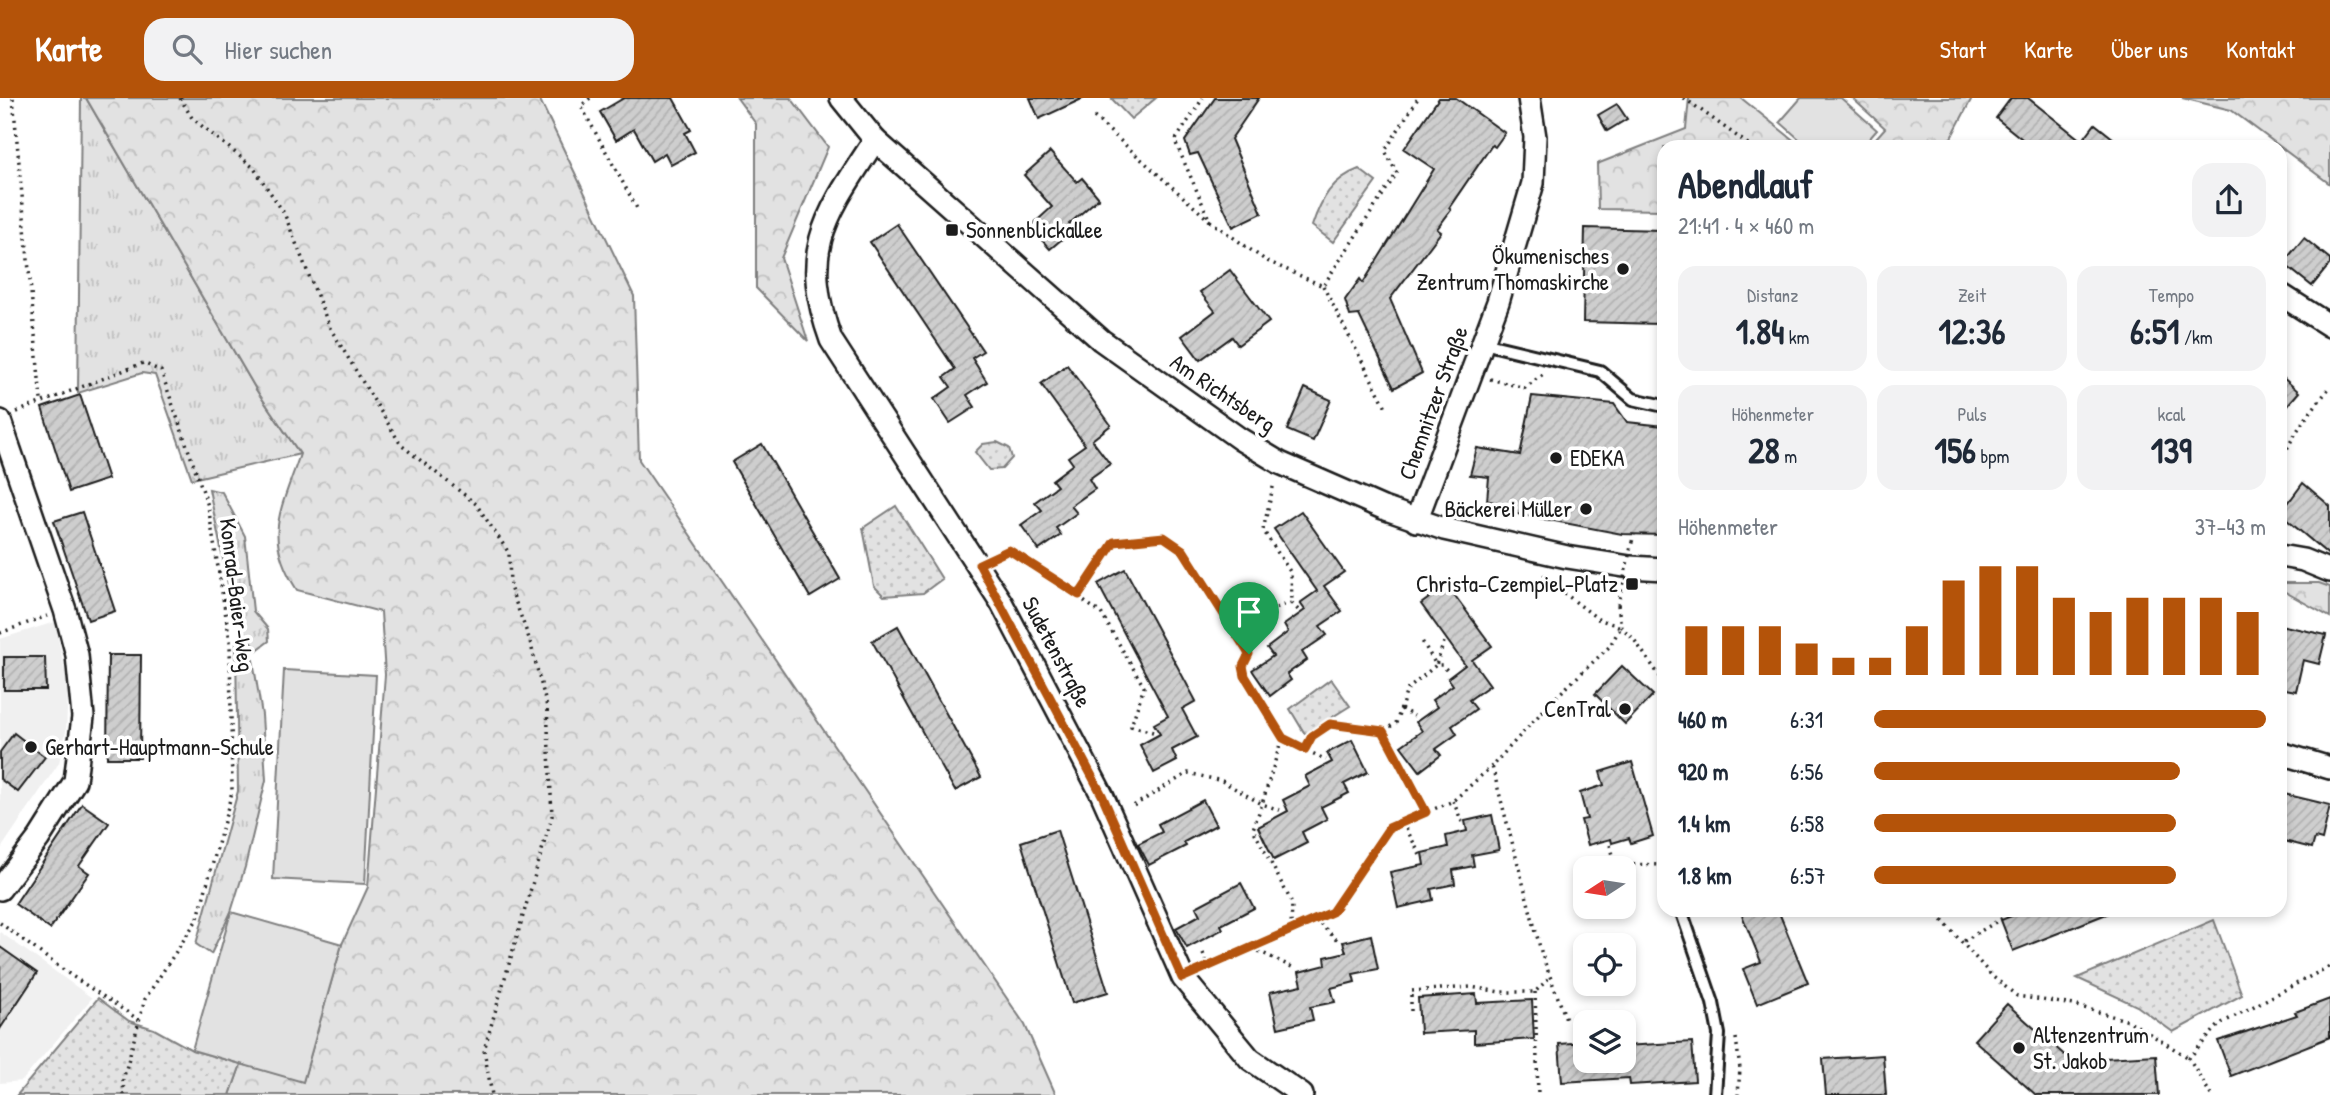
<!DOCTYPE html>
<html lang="de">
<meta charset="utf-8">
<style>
:root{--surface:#fff;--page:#f2f2f3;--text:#1f2937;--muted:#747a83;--accent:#b45309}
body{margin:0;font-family:"Patrick Hand",sans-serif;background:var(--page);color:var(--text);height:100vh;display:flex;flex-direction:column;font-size:26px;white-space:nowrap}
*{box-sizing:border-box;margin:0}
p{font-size:23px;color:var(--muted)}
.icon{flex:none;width:38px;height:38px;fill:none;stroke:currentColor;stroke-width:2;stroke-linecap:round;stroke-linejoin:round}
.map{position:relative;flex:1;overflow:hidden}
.side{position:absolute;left:1657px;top:42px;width:630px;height:777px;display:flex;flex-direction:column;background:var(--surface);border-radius:21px;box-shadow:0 4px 10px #0003}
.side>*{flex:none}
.needle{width:46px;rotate:258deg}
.buttons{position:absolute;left:1573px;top:758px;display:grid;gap:14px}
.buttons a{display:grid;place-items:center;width:63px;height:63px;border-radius:14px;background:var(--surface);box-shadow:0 4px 10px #0003;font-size:35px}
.pin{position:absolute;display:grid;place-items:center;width:60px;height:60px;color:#fff;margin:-72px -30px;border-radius:50% 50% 50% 0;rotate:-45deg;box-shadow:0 0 7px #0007}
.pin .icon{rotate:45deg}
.round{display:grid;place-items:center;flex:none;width:74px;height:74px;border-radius:21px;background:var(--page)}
.overview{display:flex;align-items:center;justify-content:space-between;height:119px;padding:0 21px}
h1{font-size:38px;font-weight:700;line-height:52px}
.metrics{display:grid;grid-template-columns:repeat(3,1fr);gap:10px;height:119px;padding:7px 21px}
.metrics div{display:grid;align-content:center;border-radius:18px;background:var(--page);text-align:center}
.metrics b{font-size:35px;font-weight:700}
.metrics small{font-size:19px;font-weight:400}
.metrics p{font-size:19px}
.chart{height:196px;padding:14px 21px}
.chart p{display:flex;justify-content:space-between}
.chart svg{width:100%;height:126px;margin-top:7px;stroke:var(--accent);stroke-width:6}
ul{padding:0 21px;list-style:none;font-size:23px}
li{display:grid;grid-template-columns:112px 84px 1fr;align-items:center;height:52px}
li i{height:18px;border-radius:9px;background:var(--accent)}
header{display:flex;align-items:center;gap:42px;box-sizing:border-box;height:98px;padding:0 35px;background:var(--accent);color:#fff}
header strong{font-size:33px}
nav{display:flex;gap:38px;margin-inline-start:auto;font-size:24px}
.search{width:490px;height:63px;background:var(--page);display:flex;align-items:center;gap:18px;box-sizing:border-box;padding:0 24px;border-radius:21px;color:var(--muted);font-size:26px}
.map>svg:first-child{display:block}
.built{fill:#f0f0f0}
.grass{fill:url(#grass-tufts);stroke:#7f7f7f;stroke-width:2}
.forest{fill:url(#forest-crowns);stroke:#7f7f7f;stroke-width:2}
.park{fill:url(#park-dots);stroke:#7f7f7f;stroke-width:2}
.garden{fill:#e2e2e2;stroke:#7f7f7f;stroke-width:2}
.building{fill:url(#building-hatch);stroke:#1c1c1c;stroke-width:2}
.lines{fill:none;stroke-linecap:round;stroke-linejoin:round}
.lane-casing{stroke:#1c1c1c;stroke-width:16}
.street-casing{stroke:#1c1c1c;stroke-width:26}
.path{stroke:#1c1c1c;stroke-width:3.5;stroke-dasharray:2 5;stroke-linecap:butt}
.lane{stroke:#fff;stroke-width:10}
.street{stroke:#fff;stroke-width:21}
.path-bridge{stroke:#1c1c1c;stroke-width:3.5;stroke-dasharray:2 5;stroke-linecap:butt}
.route-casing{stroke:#fff;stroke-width:14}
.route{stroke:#b45309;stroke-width:9}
.poi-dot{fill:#1c1c1c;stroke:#fff;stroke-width:2.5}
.labels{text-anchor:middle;stroke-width:7;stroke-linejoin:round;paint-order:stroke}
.poi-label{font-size:23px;fill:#1c1c1c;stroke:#fff;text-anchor:start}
.street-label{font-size:23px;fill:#1c1c1c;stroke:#fff}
</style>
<header>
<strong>Karte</strong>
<div class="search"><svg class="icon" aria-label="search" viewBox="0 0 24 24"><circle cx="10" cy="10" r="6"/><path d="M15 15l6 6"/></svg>Hier suchen</div>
<nav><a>Start</a><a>Karte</a><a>Über uns</a><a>Kontakt</a></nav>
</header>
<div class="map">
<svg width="2330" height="997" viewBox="0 0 2330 997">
<defs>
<pattern id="grass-tufts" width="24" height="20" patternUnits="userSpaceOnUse" patternTransform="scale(1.75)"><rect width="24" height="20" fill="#e2e2e2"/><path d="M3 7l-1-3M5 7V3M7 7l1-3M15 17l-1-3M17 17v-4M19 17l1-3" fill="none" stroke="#c1c1c1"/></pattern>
<pattern id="forest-crowns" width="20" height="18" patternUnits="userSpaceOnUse" patternTransform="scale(1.75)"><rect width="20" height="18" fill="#e2e2e2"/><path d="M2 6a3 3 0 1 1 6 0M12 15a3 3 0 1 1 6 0" fill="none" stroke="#c1c1c1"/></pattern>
<pattern id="park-dots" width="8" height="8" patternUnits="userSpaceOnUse" patternTransform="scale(1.75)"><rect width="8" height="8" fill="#e2e2e2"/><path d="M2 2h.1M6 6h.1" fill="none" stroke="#c1c1c1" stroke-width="1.8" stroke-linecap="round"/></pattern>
<pattern id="building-hatch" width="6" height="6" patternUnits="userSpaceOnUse" patternTransform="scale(1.75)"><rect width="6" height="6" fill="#cecece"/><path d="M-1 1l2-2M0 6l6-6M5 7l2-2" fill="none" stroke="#b0b0b0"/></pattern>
</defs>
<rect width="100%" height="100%" fill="#fff"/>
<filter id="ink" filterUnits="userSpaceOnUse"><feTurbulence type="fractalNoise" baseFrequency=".0143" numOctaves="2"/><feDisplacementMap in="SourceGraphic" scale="14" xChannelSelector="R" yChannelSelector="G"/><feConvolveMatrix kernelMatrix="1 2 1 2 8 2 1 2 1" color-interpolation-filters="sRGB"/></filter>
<g filter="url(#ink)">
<g class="built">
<polygon points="55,524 68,589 66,633 59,665 0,752 0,541"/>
<polygon points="0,834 92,900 22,983 0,985"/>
</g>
<g class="grass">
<polygon points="81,0 86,0 257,293 300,356 192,381 155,277 142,275 78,295"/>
<polygon points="209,391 222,394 245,438 253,513 268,531 269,543 257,552 235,521"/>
<polygon points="236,546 253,562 262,617 266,682 245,769 231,814 211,856 196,846 238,693"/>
</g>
<g class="forest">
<path d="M86,0H539L634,198L639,362L1025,927L1056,997H230L241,966L303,983L342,846L368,789L385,577L381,514L297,492C262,438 281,413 300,356L257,293Z"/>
<polygon points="737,0 791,0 828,49 781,160 808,243 756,190 756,26"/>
<polygon points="1689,0 1741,0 1802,49 1664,49 1664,112 1598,111 1597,66 1686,31"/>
<polygon points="1852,0 1972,0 1951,40 1927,49 1868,49 1885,30"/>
<polygon points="2182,0 2330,0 2330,86 2231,12"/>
<polygon points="2280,485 2319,485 2330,489 2330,519 2280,491"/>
</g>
<g class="park">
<polygon points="1111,0 1156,0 1131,21"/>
<path d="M1359,71L1376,84L1333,144L1312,128C1321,101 1332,81 1359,71Z"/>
<polygon points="997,344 1009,350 1012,360 1002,371 989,372 975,354 983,346"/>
<polygon points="896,408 942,481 923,495 884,498 874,488 863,430"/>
<polygon points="1331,581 1350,608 1305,636 1290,611"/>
<polygon points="2214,822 2242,897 2173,934 2137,908 2077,880"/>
<polygon points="98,900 129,923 154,931 192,952 241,966 230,997 17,997"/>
</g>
<g class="garden">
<polygon points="1801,0 1841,0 1877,32 1862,49 1808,49 1780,24"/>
<polygon points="284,572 376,577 365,786 273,781"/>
<polygon points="231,814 342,846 303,984 192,952"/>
</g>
<g class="building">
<polygon points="624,0 673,0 691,32 685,35 695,54 671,67 665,55 652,63 634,31 616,42 600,14"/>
<polygon points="1030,0 1084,0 1039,21"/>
<polygon points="1215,0 1259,0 1231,41 1262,115 1233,129 1198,55 1190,57 1185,43"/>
<polygon points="1439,0 1456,0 1505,35 1495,49 1492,47 1449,110 1451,112 1437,131 1441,134 1390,201 1422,275 1394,290 1359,217 1350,218 1345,202 1360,181 1363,185 1434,71 1404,51"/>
<polygon points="2011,0 2028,0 2082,43 2095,26 2124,49 2032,49 1996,20"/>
<polygon points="1617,6 1627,21 1607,33 1598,17"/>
<polygon points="1050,54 1077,84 1082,80 1099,100 1069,126 1074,131 1050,151 1030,129 1052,109 1024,77"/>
<polygon points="897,126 983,253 972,260 987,284 967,297 975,309 950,325 934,301 951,289 944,279 955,271 870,144"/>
<polygon points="1585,130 1662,132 1660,226 1583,224"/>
<polygon points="2304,140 2330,161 2330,166 2312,188 2283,165"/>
<polygon points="1230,172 1269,224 1238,247 1232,239 1200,262 1182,238 1215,213 1200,194"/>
<polygon points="1067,267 1111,327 1092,342 1110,366 1089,381 1095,391 1071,408 1077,415 1056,430 1061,437 1039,452 1021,427 1042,412 1035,404 1057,388 1052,382 1073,366 1068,359 1085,347 1041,286"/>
<polygon points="2280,277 2299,294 2280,316"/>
<polygon points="1305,290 1331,302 1313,343 1287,332"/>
<polygon points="80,297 108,381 69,394 42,310"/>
<polygon points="1532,298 1614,306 1627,324 1664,328 1664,437 1622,436 1517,416 1516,412 1497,410 1496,404 1487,403 1489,379 1470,377 1477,350 1520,357"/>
<polygon points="762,346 840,481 810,499 732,364"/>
<polygon points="2303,385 2330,408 2330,458 2280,416"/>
<polygon points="1301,413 1344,474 1324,488 1342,513 1320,528 1327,537 1302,554 1307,562 1287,576 1291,582 1270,598 1252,572 1273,558 1267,550 1288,534 1284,527 1305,512 1300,505 1317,493 1274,431"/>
<polygon points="82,414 115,513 88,522 54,423"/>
<polygon points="1125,471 1196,603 1182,611 1197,639 1172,652 1177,663 1154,675 1140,647 1160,636 1154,626 1168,618 1098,486"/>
<polygon points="1447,487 1492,548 1472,562 1490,587 1469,602 1476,611 1452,628 1457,636 1436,651 1441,657 1420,673 1401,648 1422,633 1416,624 1437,609 1432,602 1453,587 1448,580 1465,567 1421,506"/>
<polygon points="2280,527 2326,537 2319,566 2303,562 2296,593 2280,590"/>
<polygon points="898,528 981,679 955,693 872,543"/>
<polygon points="108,557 141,557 140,660 107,660"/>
<polygon points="4,559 45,559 46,592 4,592"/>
<polygon points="1622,568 1653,597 1625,626 1595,596"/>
<polygon points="14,635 45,659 18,694 0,681 0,654"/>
<polygon points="1352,642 1368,674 1344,686 1349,695 1321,709 1327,721 1302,734 1307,745 1274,762 1258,729 1288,713 1283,702 1310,688 1305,678 1332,664 1327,655"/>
<polygon points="1632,664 1653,738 1631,745 1629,740 1612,745 1611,741 1588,747 1581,722 1587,721 1580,695 1604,687 1600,674"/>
<polygon points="2280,695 2330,707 2322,742 2315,740 2312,750 2280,742"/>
<polygon points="1203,702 1216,727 1184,744 1186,748 1149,767 1138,746 1162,734 1158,726"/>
<polygon points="82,706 109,725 79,768 89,775 50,831 15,806"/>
<polygon points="1492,717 1499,752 1472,757 1474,768 1453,772 1455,786 1431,791 1433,802 1398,810 1390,774 1424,767 1422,755 1448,749 1446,738 1467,733 1465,723"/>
<polygon points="1057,732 1108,894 1072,905 1021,744"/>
<polygon points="1241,785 1254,810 1221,827 1223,831 1187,850 1176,830 1200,817 1196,809"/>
<polygon points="1740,812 1778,812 1808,885 1757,906 1743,871 1761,864"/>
<polygon points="2027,812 2114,812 2114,813 2013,853 2001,822"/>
<polygon points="1371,837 1378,871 1353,876 1355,884 1331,890 1335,904 1310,909 1313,922 1278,930 1270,894 1302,887 1299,874 1326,867 1325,859 1346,854 1343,844"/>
<polygon points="0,849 37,875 0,931"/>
<polygon points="1476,896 1477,905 1532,902 1534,941 1474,945 1474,932 1420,935 1418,900"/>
<polygon points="2330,901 2330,939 2231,978 2218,943 2297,917 2295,914"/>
<polygon points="2007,906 2070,962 2156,957 2159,997 2036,997 1974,942"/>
<polygon points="1586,944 1586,962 1624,962 1624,948 1692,944 1695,983 1630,987 1629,980 1562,984 1559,946"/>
<polygon points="1883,957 1886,997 1826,997 1823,961"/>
</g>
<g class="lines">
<defs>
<g id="lane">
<polyline points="1483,245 1600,273 1633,301 1664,308"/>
<polyline points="1681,812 1713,905 1719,936 1715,997"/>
</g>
<g id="street">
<polyline points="841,0 875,42 1101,242 1240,341 1280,365 1383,410 1444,431 1567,459 1630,469 1664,471"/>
<path d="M875,42C826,117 798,151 831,242L1001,504L1102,697L1183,880L1250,961L1302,997"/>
<polyline points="2280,196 2330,228"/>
<polyline points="0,323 65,512 77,557 83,619 75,683 39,740 0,791"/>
<polyline points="1416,423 1498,204 1533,85 1535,39 1529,0"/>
<polyline points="2280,458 2303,462 2330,473"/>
<polyline points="2280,655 2330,670"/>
</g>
</defs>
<use href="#lane" class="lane-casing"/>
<use href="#street" class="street-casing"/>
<g class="path">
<polyline points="13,0 41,302"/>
<polyline points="180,0 192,20 253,69 284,115 330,230 401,347 476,406 509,455 510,489 530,543 547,609 552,718 484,952 492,997"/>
<polyline points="590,0 581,8 639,114"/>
<polyline points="1684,0 1752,49"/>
<polyline points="1094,19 1210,123 1175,43 1203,0"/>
<polyline points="1210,123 1265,162 1323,188 1397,75 1385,53 1418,0"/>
<polyline points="1323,188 1387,311"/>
<polyline points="1490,281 1525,290 1543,276"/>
<polyline points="17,314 143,265 161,273 208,408 230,543 232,694 198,820 145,901 123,982 124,997"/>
<path d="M2280,370C2289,338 2310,315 2330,289"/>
<polyline points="1632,444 1634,436"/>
<polyline points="996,457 1009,452 1101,515 1144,589 1131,628 1153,634"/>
<polyline points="1544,476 1547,482 1598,521 1621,529 1609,549 1553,602 1492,668 1542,857 1566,921"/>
<polyline points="1079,497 1114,444 1164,439 1183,452 1249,556 1243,568 1245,578 1282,640 1262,706 1222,683 1188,675 1130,710"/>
<polyline points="1292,505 1299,513"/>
<polyline points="1618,507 1621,529 1633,540 1664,584"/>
<polyline points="0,535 47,518"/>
<polyline points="1444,544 1436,567 1442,567 1449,574"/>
<path d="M1249,556C1256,526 1261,511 1292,505L1291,475L1263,432L1274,385"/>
<polyline points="1401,611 1414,618"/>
<polyline points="1383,633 1426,714"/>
<polyline points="1282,640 1326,662"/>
<polyline points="1305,651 1312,638 1330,626 1383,633 1396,625 1407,592 1436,567 1422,543"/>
<polyline points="1453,703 1462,724"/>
<polyline points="1280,712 1262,706 1253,731 1292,805 1291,831"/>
<polyline points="1403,724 1420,757"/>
<polyline points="1610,747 1614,760 1621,766 1664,767"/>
<polyline points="1933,812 1992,878 2017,898 2074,907 2129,923 2189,960"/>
<polyline points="1315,821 1337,842"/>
<polyline points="0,825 69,876 139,922"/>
<polyline points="1964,843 2016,812"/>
<polyline points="1252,850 1296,871"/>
<polyline points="1203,855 1209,869"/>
<polyline points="1202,872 1332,814 1389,730 1453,703 1492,668"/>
<polyline points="1535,894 1538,997"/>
<polyline points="1411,913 1411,893 1471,889 1500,894 1535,894 1550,879"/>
<polyline points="1736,940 1740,971 1738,997"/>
<polyline points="2211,997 2189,960 2220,926 2330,868"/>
</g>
<use href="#lane" class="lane"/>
<use href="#street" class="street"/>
<polyline class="path-bridge" points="1618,507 1632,444"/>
</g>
</g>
<g class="lines" filter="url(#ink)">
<defs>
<polygon id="route" points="1164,439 1183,452 1249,556 1243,568 1245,578 1283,640 1305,651 1312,638 1330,626 1383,633 1426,714 1389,730 1332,814 1182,880 1102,697 979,466 1009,452 1079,497 1114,444"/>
</defs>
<use href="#route" class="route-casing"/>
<use href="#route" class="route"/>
</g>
<g class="poi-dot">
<rect x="945" y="125" width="14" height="14" rx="3.5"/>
<circle cx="1623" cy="171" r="7"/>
<circle cx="1556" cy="360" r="7"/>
<circle cx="1586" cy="411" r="7"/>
<rect x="1625" y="479" width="14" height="14" rx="3.5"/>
<circle cx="1625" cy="611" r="7"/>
<circle cx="31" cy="649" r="7"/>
<circle cx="2019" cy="950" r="7"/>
</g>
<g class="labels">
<g class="poi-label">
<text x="966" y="140">Sonnenblickallee</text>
<text x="1609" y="166" text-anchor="end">Ökumenisches<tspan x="1609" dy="26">Zentrum Thomaskirche</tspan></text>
<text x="1570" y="368">EDEKA</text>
<text x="1572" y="419" text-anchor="end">Bäckerei Müller</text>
<text x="1618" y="494" text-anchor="end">Christa-Czempiel-Platz</text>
<text x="1611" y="619" text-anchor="end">CenTral</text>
<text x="45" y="657">Gerhart-Hauptmann-Schule</text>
<text x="2033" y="945">Altenzentrum<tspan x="2033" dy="26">St. Jakob</tspan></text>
</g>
<g class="street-label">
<text transform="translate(1223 295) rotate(34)" y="8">Am Richtsberg</text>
<text transform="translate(1433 305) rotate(-70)" y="8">Chemnitzer Straße</text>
<text transform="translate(237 497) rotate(83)" y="8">Konrad-Baier-Weg</text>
<text transform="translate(1057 554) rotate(62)" y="8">Sudetenstraße</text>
</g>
</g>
</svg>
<div class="buttons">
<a><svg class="needle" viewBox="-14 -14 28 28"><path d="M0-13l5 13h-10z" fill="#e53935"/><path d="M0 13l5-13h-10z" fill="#747a83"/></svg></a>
<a><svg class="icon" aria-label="locate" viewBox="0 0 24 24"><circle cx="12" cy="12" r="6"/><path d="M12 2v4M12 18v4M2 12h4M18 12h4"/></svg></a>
<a><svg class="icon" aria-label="layers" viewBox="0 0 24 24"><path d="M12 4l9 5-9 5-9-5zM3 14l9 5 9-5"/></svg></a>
</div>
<div class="pin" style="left:1249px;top:556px;background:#1e9e55"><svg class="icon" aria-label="arrive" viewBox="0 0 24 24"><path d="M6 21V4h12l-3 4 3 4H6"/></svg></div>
<section class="side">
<div class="overview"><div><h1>Abendlauf</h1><p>21:41 · 4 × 460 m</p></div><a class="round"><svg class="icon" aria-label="share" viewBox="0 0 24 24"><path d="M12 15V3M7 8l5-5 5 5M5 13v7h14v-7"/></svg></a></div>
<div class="metrics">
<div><p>Distanz</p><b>1.84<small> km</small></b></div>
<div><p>Zeit</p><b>12:36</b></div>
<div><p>Tempo</p><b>6:51<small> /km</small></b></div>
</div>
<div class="metrics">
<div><p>Höhenmeter</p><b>28<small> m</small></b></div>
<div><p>Puls</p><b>156<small> bpm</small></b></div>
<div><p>kcal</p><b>139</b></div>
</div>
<div class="chart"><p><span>Höhenmeter</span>37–43 m</p>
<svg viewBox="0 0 160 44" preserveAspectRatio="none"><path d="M5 44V27M15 44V27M25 44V27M35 44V33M45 44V38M55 44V38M65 44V27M75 44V11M85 44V6M95 44V6M105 44V17M115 44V22M125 44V17M135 44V17M145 44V17M155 44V22"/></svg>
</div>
<ul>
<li><b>460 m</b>6:31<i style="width:100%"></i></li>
<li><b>920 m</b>6:56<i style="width:78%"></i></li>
<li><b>1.4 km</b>6:58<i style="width:77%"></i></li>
<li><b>1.8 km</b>6:57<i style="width:77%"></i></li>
</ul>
</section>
</div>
